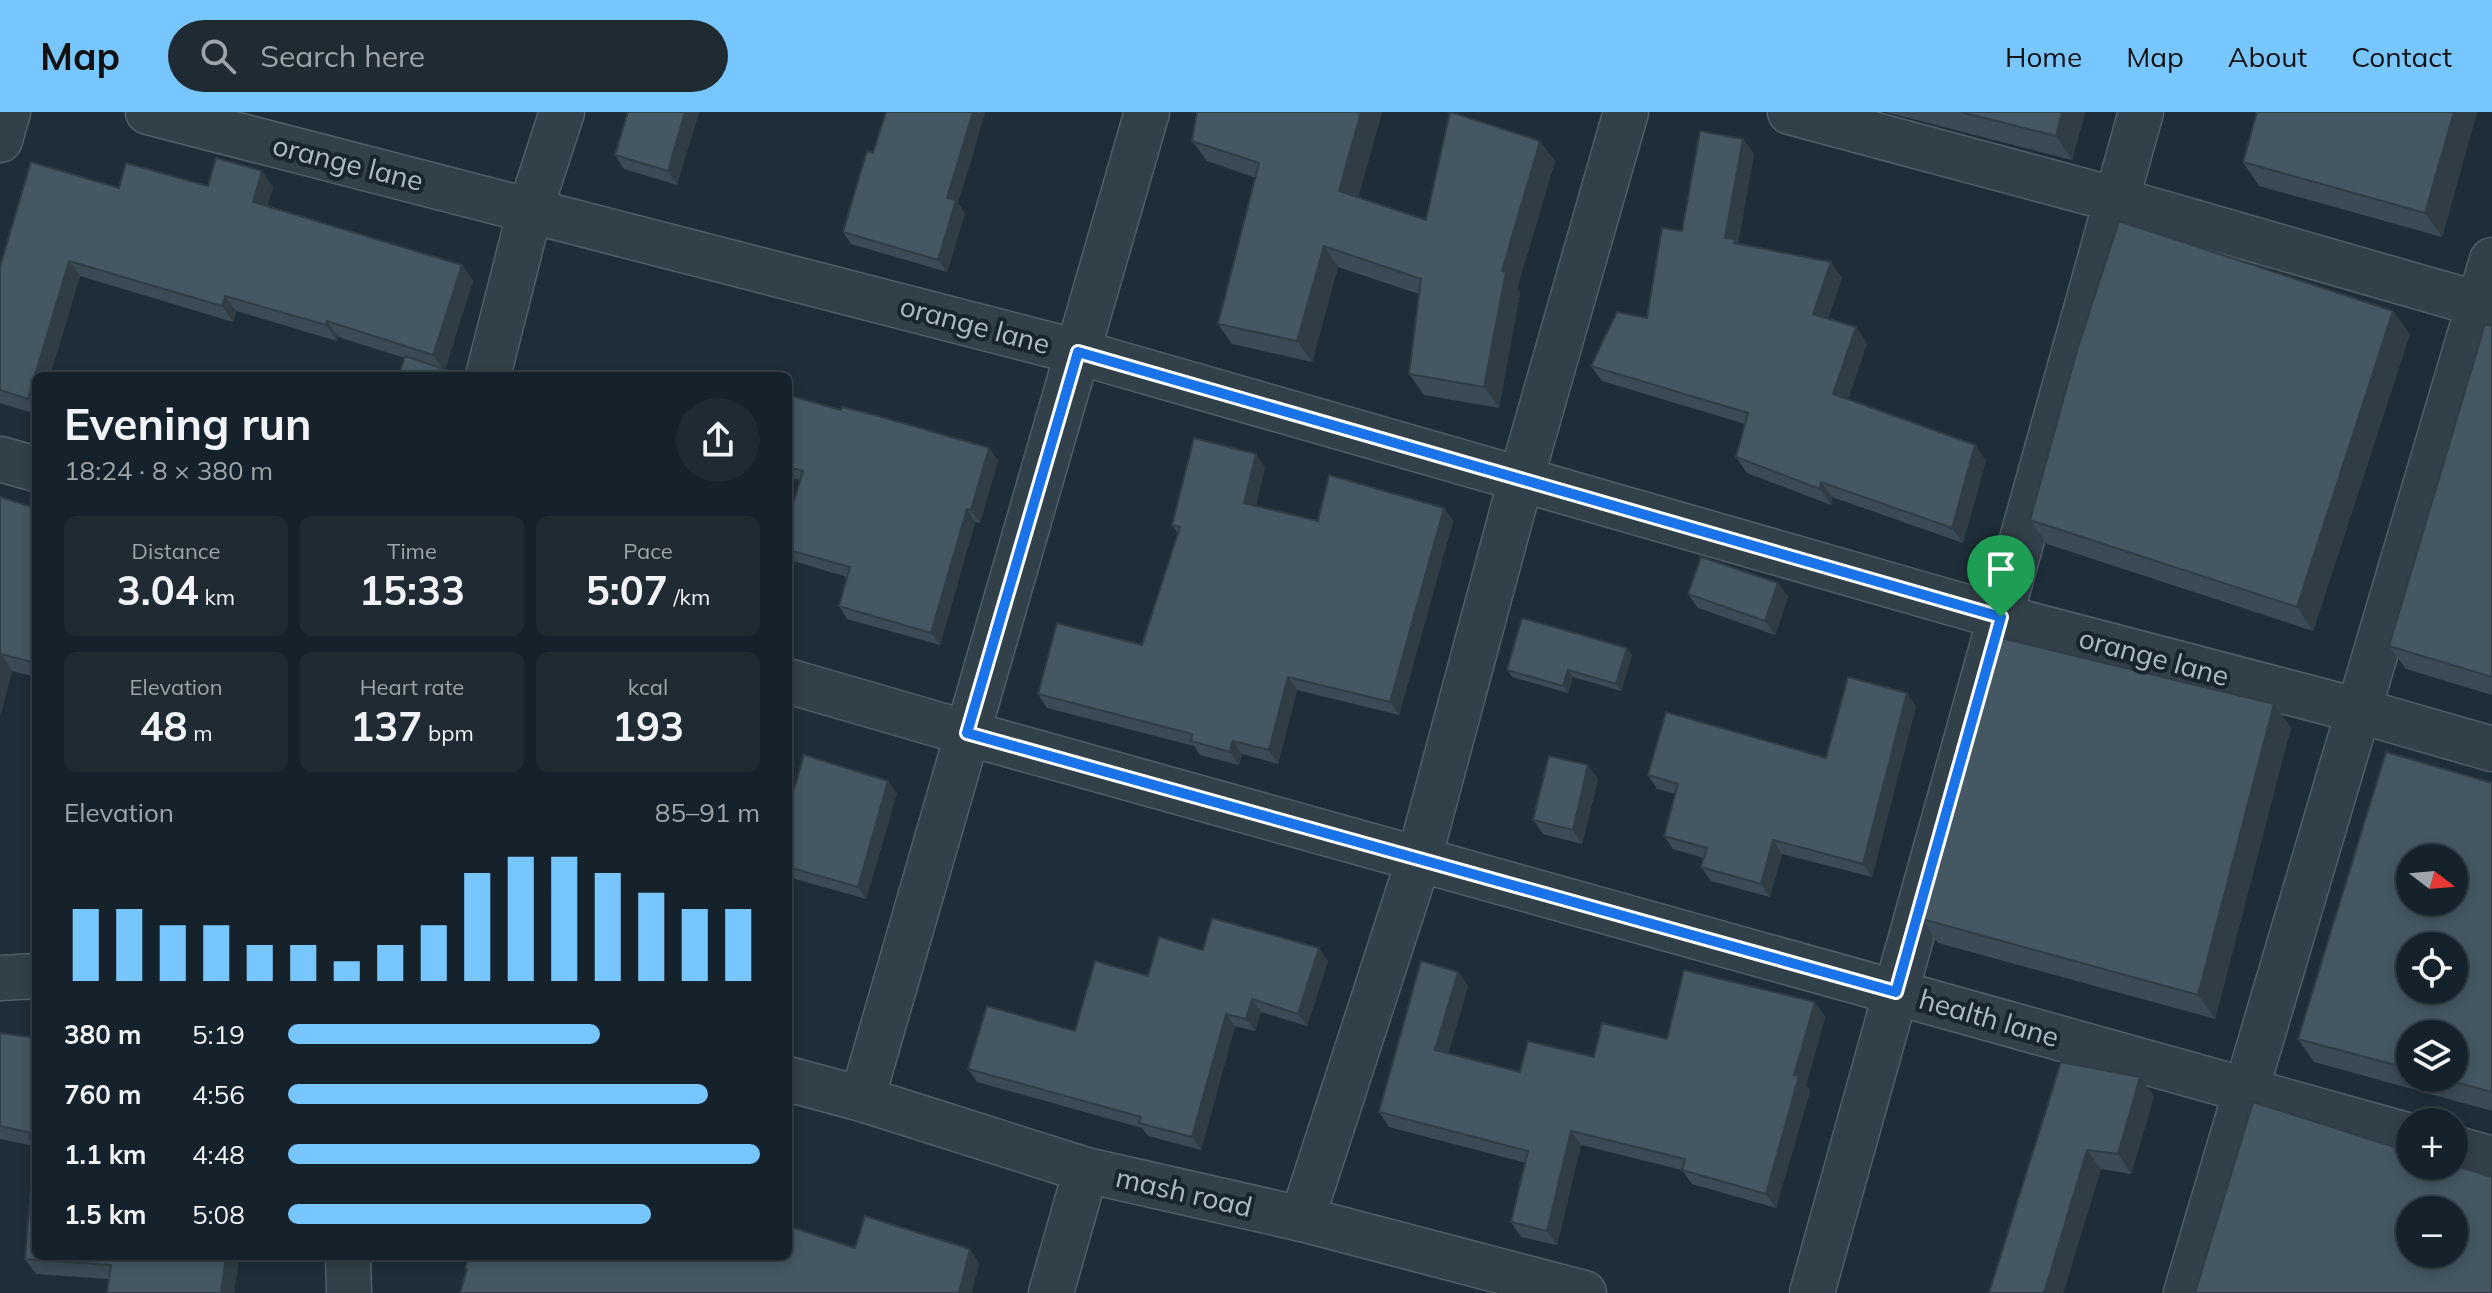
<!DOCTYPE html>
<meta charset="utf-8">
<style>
:root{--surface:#16222b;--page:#1f2a33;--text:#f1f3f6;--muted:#9ea4a9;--line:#353f47;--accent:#78c6ff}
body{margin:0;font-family:Mulish,sans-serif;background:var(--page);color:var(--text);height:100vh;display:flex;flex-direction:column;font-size:30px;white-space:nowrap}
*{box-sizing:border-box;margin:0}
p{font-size:26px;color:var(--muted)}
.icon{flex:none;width:44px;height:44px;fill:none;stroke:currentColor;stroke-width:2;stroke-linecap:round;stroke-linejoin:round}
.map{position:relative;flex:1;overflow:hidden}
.drawer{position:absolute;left:32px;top:260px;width:760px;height:888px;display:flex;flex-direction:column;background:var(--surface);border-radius:12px;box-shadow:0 4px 12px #0003,0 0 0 2px var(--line)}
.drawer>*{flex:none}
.needle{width:52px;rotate:106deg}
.buttons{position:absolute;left:2396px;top:732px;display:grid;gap:16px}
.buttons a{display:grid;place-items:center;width:72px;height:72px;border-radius:50%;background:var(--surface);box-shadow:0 4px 12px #0003,0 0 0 2px var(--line);font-size:40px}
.pin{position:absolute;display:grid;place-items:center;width:68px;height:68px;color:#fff;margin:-82px -34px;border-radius:50% 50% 50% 0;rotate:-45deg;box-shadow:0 0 8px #0007}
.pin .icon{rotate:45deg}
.round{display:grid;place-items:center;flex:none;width:84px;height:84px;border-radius:42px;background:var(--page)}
.summary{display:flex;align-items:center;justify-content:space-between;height:136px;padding:0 32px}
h1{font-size:44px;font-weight:700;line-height:60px}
.figures{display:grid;grid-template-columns:repeat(3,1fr);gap:12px;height:136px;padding:8px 32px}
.figures div{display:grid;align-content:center;border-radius:12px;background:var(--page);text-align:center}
.figures b{font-size:40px;font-weight:700}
.figures small{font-size:22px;font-weight:400}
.figures p{font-size:22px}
.chart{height:224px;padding:16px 32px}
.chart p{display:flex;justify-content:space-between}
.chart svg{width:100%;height:144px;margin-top:8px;stroke:var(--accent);stroke-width:6}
ul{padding:0 32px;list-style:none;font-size:26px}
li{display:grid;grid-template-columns:128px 96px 1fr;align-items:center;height:60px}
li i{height:20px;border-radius:10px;background:var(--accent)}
header{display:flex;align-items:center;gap:48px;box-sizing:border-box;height:112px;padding:0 40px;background:var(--accent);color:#111}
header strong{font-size:38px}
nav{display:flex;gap:44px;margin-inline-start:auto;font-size:28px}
.search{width:560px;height:72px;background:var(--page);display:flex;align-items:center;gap:20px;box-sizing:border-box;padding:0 28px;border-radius:44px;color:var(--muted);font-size:30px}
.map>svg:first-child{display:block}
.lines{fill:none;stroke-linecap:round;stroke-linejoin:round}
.minor-casing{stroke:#505e67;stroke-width:47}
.minor{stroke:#324049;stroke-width:44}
.wall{fill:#3a4b55;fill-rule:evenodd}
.shaded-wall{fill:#303d45}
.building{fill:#445763;stroke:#303d45;stroke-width:2;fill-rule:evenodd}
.route-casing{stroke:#fff;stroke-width:16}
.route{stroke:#1a73e8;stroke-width:10}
.labels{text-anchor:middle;stroke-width:8;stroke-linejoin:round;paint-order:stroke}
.street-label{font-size:28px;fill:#acbbc6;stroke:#18252d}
</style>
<header>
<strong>Map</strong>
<div class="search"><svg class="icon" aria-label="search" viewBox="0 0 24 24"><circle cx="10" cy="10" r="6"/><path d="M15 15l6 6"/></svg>Search here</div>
<nav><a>Home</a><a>Map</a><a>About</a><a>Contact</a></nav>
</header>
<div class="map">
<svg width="2492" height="1181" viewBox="0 0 2492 1181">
<rect width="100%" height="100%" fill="#1e2e39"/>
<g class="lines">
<defs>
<g id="minor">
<polyline points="148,0 1078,240 2001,505 2360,599 2492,637"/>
<polyline points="1790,0 2117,88 2492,196"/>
<polyline points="0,28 8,0"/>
<polyline points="488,264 530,98 562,0"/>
<polyline points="0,347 36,357"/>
<polyline points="788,569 967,621 2410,1024"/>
<polyline points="0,866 36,864"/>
<polyline points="788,967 862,987 1086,1058 1302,1107 1584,1181"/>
<polyline points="862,987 1147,0"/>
<polyline points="2454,1036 2492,1047"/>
<polyline points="1302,1107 1419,747 1521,367 1626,0"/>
<polyline points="348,1144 349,1181"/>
<polyline points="1051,1181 1086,1058"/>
<polyline points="1812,1181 2141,0"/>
<polyline points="2186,1181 2492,148"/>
</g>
</defs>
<use href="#minor" class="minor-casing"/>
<use href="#minor" class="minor"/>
</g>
<g class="wall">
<polygon points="628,0 699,0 677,73 624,57 615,43"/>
<polygon points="886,0 984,0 985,1 958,91 965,101 947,160 851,132 843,120 873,41"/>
<polygon points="1382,0 1358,85 1426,108 1555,49 1517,177 1520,181 1499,296 1424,283 1409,262 1419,182 1338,155 1312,250 1232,232 1218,212 1256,66 1207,49 1192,29"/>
<polygon points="1885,0 2085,0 2072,48"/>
<polygon points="2257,0 2477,0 2442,125 2259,74 2243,50"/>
<polygon points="1743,27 1754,42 1738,131 1831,150 1842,166 1828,206 1856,215 1867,231 1848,287 1975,333 1986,349 1963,431 1832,385 1831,393 1747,361 1736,345 1745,312 1602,269 1591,254 1647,206 1682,119"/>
<polygon points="208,74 273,75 267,94 462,153 473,169 445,257 405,246 338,225 337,229 236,199 233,210 80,164 50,264 36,264 36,302 0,291 0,155 119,76"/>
<polygon points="2492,214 2492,583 2406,557 2389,534"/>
<polygon points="2410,222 2313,519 2047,432 2030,408"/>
<polygon points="788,283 998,348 980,411 975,410 940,533 847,507 839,494 847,465 790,448 788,446 788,410 800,368 788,365"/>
<polygon points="1265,355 1256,394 1318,409 1444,396 1453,409 1399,603 1297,578 1278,652 1242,642 1239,653 1200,643 1194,634 1047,596 1038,582 1142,533 1178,421 1172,413"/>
<polygon points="0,385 36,396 36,565 12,559 0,604"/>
<polygon points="1778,471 1788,485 1775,523 1698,496 1688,482"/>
<polygon points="1632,543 1621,579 1573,565 1568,581 1512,565 1507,558"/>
<polygon points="1916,594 1872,765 1782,742 1770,785 1711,769 1701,755 1704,746 1673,737 1664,724 1676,682 1657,677 1648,663 1826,646"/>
<polygon points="2291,615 2215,907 1938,831 1922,807"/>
<polygon points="1598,667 1582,732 1543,722 1533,708"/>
<path d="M2492,671V999L2314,950L2298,927ZM2410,922L2454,966H2410Z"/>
<polygon points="897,681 866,787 788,765 788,695"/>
<polygon points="1328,849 1307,914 1261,900 1255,919 1235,914 1201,1038 1148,1024 1142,1016 977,970 968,957 1075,919 1148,864"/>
<polygon points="1458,860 1468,874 1448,941 1520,960 1594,945 1815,890 1825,905 1806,973 1810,979 1776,1096 1692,1072 1682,1058 1581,1033 1557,1133 1521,1125 1511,1110 1526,1051 1389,1015 1379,1000"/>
<polygon points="0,921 36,926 36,1144 239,1144 234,1181 107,1181 109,1167 36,1162 25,1147 34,1034 0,1027"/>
<polygon points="2061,950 2154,984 2131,1062 2101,1057 2063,1181 1989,1181"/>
</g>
<g class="shaded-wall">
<polygon points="685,0 699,0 677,73 668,59"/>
<polygon points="973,0 984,0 985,1 958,91 965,101 947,160 938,148 947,86"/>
<polygon points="1361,0 1382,0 1354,100 1339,79"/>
<polygon points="2062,0 2085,0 2072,48 2056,24"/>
<polygon points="2454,0 2477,0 2442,125 2425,101"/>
<polygon points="1743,27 1754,42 1738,131 1725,126"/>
<polygon points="1540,29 1555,49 1517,177 1520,181 1499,296 1484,275 1502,159"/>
<polygon points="262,59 273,75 264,105 253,90"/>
<polygon points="1324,134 1338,155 1312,250 1297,229"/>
<polygon points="69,149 80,164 50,264 36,264 36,298 28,287"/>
<polygon points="1831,150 1842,166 1824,218 1813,202"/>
<polygon points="462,153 473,169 444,259 433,243"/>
<polygon points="225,184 236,199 233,210 222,194"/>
<polygon points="2393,199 2410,222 2313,519 2297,495"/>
<polygon points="327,209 338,225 337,229 326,213"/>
<polygon points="1856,215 1867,231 1844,297 1833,282"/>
<polygon points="1975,333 1986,349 1963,431 1952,416"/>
<polygon points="989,336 998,348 980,411 971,398"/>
<polygon points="1256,342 1265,355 1253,404 1244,391"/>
<polygon points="1821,370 1832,385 1831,393 1820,377"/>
<polygon points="1444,396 1453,409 1399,603 1390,590"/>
<polygon points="967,397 975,410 940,533 931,521"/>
<polygon points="1778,471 1788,485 1775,523 1765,509"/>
<polygon points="1627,536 1632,543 1621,579 1616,572"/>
<polygon points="1,542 12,559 0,604 0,543"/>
<polygon points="1568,558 1573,565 1568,581 1563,574"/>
<polygon points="1288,565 1297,578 1278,652 1269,638"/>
<polygon points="1907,581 1916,594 1872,765 1863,752"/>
<polygon points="2274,592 2291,615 2215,907 2198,883"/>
<polygon points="1233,629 1242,642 1239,653 1230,640"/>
<polygon points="1588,653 1598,667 1582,732 1573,718"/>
<polygon points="888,669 897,681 866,787 858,775"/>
<polygon points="1773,728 1782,742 1770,785 1761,772"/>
<polygon points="1319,836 1328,849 1307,914 1298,902"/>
<polygon points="1458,860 1468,874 1445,952 1435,938"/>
<polygon points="1252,887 1261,900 1255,919 1246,907"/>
<polygon points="1815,890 1825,905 1806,973 1810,979 1776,1096 1766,1082 1794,963"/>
<polygon points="1226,902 1235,914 1201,1038 1192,1025"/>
<polygon points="2140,965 2154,984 2131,1062 2118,1042"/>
<polygon points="1571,1019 1581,1033 1557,1133 1547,1119"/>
<polygon points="2087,1038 2101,1057 2063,1181 2044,1181"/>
<polygon points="970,1137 979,1151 972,1181 959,1181"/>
<polygon points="226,1144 239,1144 234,1181 221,1181"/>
</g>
<g class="building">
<polygon points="628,0 685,0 668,59 615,43"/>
<polygon points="886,0 973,0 947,86 956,88 938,148 843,120 867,39 873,41"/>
<polygon points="1197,0 1361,0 1339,79 1426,108 1450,0 1540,29 1502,159 1506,160 1484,275 1409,262 1421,167 1324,134 1297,229 1218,212 1259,51 1192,29"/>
<polygon points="1961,0 2062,0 2056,24"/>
<polygon points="2257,0 2454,0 2425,101 2243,50"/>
<polygon points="1700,19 1743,27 1725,126 1735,127 1734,131 1831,150 1813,202 1856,215 1833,282 1975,333 1952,416 1821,370 1820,377 1736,345 1748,301 1591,254 1617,200 1647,206 1662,116 1682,119"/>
<polygon points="216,46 262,59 253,90 462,153 433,243 327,209 326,213 225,184 222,194 69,149 28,287 0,278 0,155 31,50 119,76 126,51 208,74"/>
<polygon points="2119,109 2393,199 2297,495 2030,408 2078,235"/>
<polygon points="2485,212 2492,214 2492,565 2389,534"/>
<polygon points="405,244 456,261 456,264 399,264"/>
<polygon points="788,283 841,298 842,295 882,305 989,336 971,398 967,397 931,521 839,494 850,455 788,438 788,410 803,359 788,355"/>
<polygon points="1194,326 1256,342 1244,391 1318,409 1329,363 1444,396 1390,590 1288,565 1269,638 1233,629 1230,640 1191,629 1192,622 1038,582 1057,511 1142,533 1180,415 1172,413"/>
<polygon points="0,385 36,396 36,551 1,542 0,543"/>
<polygon points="1701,445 1778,471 1765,509 1688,482"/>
<polygon points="1522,506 1627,536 1616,572 1568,558 1563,574 1507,558"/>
<polygon points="1997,525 2274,592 2198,883 1922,807"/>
<polygon points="1848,565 1907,581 1863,752 1773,728 1761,772 1701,755 1707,736 1664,724 1678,672 1648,663 1666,600 1826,646"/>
<path d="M2386,640L2492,671V980L2441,966H2454V922H2410V957L2298,927ZM2410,746H2454V790H2410ZM2410,834H2454V878H2410Z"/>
<polygon points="804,643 888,669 858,775 788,755 788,695 789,695"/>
<polygon points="1549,644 1588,653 1573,718 1533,708"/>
<polygon points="1212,806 1319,836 1298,902 1252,887 1246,907 1226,902 1192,1025 1139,1011 1141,1005 968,957 987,894 1075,919 1095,849 1148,864 1159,825 1203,838"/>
<polygon points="1421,849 1458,860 1435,938 1520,960 1528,929 1594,945 1602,911 1667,927 1684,858 1815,890 1794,963 1799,964 1766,1082 1682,1058 1685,1047 1571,1019 1547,1119 1511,1110 1528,1039 1379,1000"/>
<polygon points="0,921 36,926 36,1144 226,1144 221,1181 107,1181 111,1153 25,1147 35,1028 30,1027 31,1021 0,1014"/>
<polygon points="2061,950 2140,965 2118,1042 2087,1038 2044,1181 1989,1181"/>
<path d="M2253,990L2410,1040V1054L2454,1053L2492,1065V1181H2195ZM2410,1098H2454V1142H2410Z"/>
<polygon points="865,1104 970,1137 959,1181 460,1181 467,1157 465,1156 469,1144 788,1144 788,1114 855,1136"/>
</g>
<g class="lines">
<defs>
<polygon id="route" points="1078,240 2001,505 1896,880 967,621"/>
</defs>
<use href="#route" class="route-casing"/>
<use href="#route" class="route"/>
</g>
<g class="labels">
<g class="street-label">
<text transform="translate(348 51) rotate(14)" y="10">orange lane</text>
<text transform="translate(975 213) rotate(15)" y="10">orange lane</text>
<text transform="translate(2154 545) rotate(15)" y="10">orange lane</text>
<text transform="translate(1989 906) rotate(16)" y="10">health lane</text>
<text transform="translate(1184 1080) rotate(13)" y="10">mash road</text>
</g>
</g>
</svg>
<div class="buttons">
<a><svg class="needle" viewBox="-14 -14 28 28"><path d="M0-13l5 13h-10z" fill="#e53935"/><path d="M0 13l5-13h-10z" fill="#9ea4a9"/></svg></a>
<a><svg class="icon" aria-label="locate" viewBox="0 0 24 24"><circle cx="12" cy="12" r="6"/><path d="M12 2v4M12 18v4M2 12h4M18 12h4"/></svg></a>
<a><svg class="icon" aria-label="layers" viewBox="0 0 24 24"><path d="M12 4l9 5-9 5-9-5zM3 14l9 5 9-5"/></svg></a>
<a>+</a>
<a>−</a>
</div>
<div class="pin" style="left:2001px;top:505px;background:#1e9e55"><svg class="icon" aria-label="arrive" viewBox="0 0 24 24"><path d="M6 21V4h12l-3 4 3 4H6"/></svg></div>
<section class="drawer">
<div class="summary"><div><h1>Evening run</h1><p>18:24 · 8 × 380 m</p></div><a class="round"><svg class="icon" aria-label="share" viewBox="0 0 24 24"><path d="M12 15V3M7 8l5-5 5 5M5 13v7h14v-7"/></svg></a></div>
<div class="figures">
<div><p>Distance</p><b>3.04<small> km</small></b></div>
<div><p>Time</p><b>15:33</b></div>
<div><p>Pace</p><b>5:07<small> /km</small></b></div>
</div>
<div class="figures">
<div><p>Elevation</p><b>48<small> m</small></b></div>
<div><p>Heart rate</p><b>137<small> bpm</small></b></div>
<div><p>kcal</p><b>193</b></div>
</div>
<div class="chart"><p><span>Elevation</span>85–91 m</p>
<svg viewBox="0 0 160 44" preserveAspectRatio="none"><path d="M5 44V22M15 44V22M25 44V27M35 44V27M45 44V33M55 44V33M65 44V38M75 44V33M85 44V27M95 44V11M105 44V6M115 44V6M125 44V11M135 44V17M145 44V22M155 44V22"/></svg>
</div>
<ul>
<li><b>380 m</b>5:19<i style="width:66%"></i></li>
<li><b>760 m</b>4:56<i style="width:89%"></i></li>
<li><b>1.1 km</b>4:48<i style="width:100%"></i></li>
<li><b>1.5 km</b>5:08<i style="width:77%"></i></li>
</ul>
</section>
</div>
